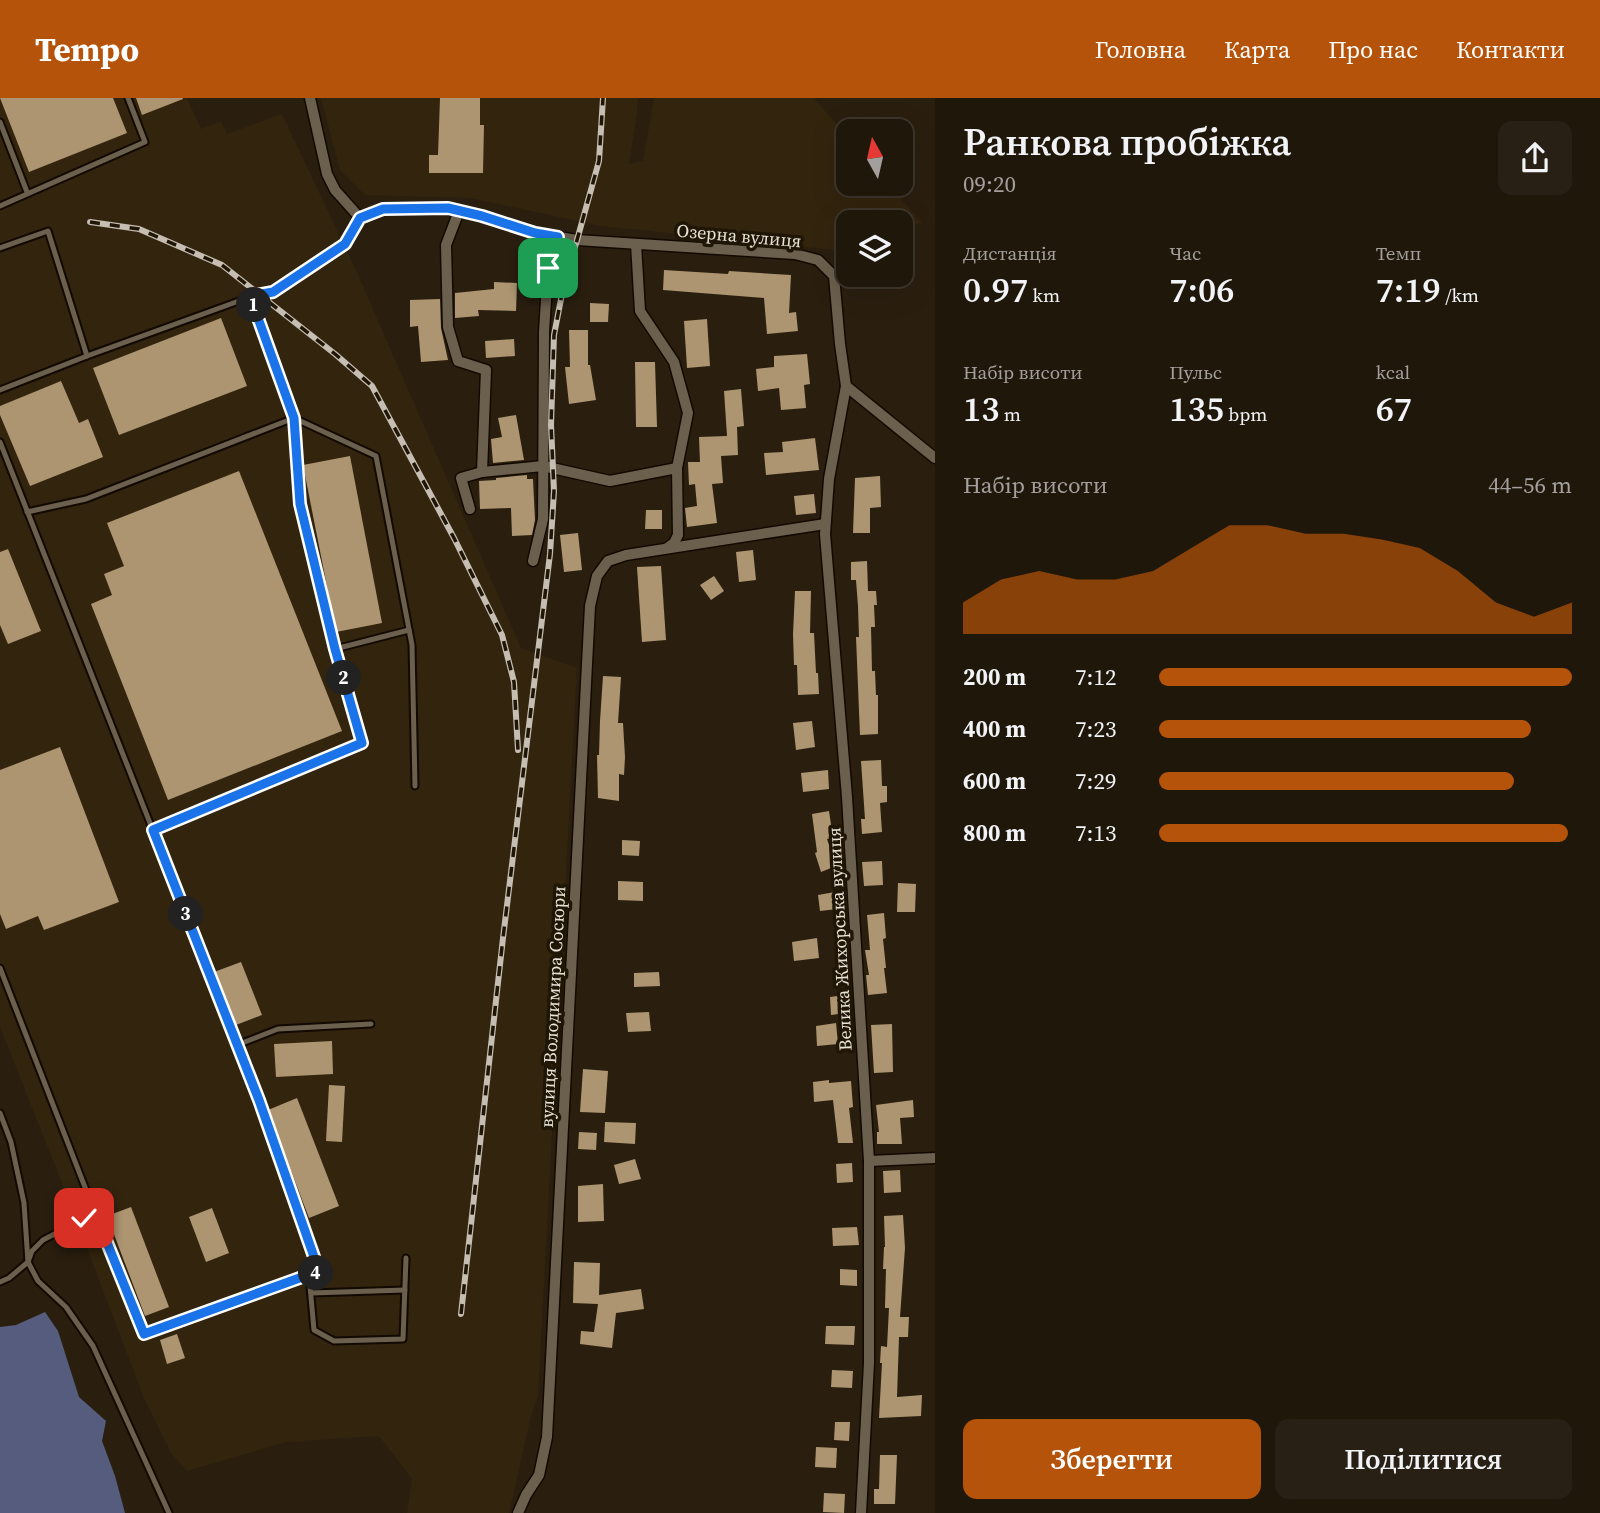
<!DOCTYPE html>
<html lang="uk">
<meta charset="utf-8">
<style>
:root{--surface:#20170b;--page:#282014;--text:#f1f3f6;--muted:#a29f9d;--line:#3d362c;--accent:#b45309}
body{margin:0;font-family:"Source Serif 4",serif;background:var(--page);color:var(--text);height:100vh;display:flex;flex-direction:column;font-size:26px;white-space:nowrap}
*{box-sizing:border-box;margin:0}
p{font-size:23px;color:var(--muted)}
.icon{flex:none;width:38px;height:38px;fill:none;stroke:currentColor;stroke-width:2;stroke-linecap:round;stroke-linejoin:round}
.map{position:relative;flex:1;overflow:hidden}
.drawer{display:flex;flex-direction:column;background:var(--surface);width:665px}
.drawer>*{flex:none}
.needle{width:46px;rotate:352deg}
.fabs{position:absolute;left:836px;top:21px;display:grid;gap:14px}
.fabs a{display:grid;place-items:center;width:77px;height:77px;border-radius:14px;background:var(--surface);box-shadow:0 7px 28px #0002,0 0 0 2px var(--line);font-size:35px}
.pin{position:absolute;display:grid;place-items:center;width:60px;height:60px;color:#fff;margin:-30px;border-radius:14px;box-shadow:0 4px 10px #0006}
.km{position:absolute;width:35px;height:35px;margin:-18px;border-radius:50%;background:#222;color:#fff;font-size:19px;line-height:35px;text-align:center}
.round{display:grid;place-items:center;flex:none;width:74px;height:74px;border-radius:14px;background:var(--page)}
.summary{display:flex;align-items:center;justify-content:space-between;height:119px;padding:0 28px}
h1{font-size:38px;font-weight:600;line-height:52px}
.metrics{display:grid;grid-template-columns:repeat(3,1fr);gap:10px;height:119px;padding:7px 28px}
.metrics div{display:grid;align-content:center}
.metrics b{font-size:35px;font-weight:600}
.metrics small{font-size:19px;font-weight:400}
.metrics p{font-size:19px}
.chart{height:196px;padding:14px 28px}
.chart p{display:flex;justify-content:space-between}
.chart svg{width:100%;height:126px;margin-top:7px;fill:var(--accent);opacity:.7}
.cta{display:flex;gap:14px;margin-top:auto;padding:14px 28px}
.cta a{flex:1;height:80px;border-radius:14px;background:var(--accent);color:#fff;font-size:28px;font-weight:600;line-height:80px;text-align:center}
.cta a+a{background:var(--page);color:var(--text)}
ul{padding:0 28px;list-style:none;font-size:23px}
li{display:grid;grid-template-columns:112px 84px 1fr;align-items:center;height:52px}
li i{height:18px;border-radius:9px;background:var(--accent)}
header{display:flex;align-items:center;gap:42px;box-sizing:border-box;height:98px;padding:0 35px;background:var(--accent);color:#fff}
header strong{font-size:33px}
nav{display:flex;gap:38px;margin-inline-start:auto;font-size:24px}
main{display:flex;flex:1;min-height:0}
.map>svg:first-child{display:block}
.built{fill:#33240e}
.water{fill:#555c7e}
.building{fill:#ad9572}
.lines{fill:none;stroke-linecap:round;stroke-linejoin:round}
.lane-casing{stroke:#120900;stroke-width:9}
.street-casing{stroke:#120900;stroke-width:13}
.lane{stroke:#6b5f4d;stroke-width:5}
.street{stroke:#6b5f4d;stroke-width:10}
.rail-casing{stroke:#c6beb3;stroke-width:6}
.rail{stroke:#201606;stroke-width:3.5;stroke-dasharray:10;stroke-linecap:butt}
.route-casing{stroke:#fff;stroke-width:14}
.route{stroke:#1a73e8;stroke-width:9}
.labels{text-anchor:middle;stroke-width:7;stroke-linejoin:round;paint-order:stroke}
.street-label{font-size:18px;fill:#e9e2d7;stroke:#201606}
</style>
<header>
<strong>Tempo</strong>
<nav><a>Головна</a><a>Карта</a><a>Про нас</a><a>Контакти</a></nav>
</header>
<main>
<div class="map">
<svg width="935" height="1415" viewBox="0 0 935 1415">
<rect width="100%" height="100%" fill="#2a1f0f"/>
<g class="built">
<polygon points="0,0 187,0 201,31 221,23 227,36 282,16 355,170 521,550 577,570 538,1297 531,1318 509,1415 407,1415 412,1381 379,1338 286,1344 187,1373 171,1355 144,1300 60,1080 0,929"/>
<polygon points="321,0 638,0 637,15 629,66 643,63 654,0 814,0 849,41 849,86 888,86 922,125 901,131 901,124 849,124 849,147 835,152 601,128 470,100 365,97 340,72"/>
</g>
<polygon class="water" points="45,1214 58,1233 79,1299 106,1323 102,1343 115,1378 125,1415 0,1415 0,1229 16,1227"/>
<g class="building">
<polygon points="0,0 113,0 127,35 29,74"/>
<polygon points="136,0 183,0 183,1 142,17"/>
<polygon points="440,0 480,0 480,27 484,27 483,75 429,75 429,57 438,57"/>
<polygon points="664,172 728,176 729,173 791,177 789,215 796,214 798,233 767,236 764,200 663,192"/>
<polygon points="494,184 517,185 516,213 478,212 479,218 455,220 455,195 494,191"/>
<polygon points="440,201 441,230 448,262 421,264 418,228 410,229 410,202"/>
<polygon points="590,205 609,206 608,224 590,224"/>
<polygon points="221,220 247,288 119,337 93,270"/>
<polygon points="707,221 710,268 687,270 684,223"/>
<polygon points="569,232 588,232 588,267 590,267 596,302 569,306 565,269 570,269"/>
<polygon points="514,241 515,258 486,260 485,243"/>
<polygon points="807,256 810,286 804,287 806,310 781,312 779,290 758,293 756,271 774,269 774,258"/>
<polygon points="635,264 655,264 657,329 636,329"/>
<polygon points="61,283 79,325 88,321 103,359 30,388 0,317 0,308"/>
<polygon points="741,291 744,328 737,329 738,357 721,358 723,385 712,386 717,425 687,429 685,410 697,408 695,386 689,387 688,364 700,364 699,339 727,338 724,293"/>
<polygon points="516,317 524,362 493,365 491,341 502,339 498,320"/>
<polygon points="815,340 819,372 766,377 764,355 783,354 782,344"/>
<polygon points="350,358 382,525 336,534 303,367"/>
<polygon points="239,373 342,633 168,702 91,506 112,497 104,476 124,468 107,425"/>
<polygon points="527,377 527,381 533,381 535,422 532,437 512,438 511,410 480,411 479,383 496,382 496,380"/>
<polygon points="880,378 881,409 870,410 870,435 853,435 855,380"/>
<polygon points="814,396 816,415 796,417 794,398"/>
<polygon points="646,412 662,412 662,431 645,431"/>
<polygon points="578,435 582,472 564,474 560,437"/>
<polygon points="8,451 41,533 8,546 0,527 0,454"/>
<polygon points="753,452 756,482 739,484 736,454"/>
<polygon points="867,463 868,493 876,493 877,507 874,507 875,529 871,529 872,573 875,573 876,597 878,597 878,636 860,637 856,539 859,539 858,508 856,482 851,482 851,464"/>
<polygon points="661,468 666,542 642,544 637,469"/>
<polygon points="714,478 724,493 711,502 700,487"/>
<polygon points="795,493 811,493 810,535 814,535 816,575 818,575 819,596 798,597 797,567 794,567 793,536"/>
<polygon points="603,578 621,579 618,625 623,625 625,659 624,677 619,676 619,703 598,700 597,657 599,657 600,623"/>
<polygon points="812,623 815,649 796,652 793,625"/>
<polygon points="60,649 119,804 44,832 38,818 6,831 0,816 0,672"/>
<polygon points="881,662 882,688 887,688 887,704 880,705 882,734 862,736 861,721 865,721 861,663"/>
<polygon points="828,672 829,691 803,694 801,675"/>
<polygon points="829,713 833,740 827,741 836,768 821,774 815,755 817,754 812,716"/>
<polygon points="622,742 640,743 639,758 622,757"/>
<polygon points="882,763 883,787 864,788 862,764"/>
<polygon points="618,783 643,784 643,803 618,802"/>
<polygon points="898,785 916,786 915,814 897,814"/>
<polygon points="835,794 837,811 820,813 818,797"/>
<polygon points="884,815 886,840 883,841 886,870 884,870 887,895 868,897 866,877 869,877 865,852 870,852 867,817"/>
<polygon points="817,840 819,860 794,863 792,844"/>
<polygon points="241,864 262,917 236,927 214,874"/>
<polygon points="659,874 660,888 634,889 634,875"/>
<polygon points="845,897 846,915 831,917 830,899"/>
<polygon points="649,914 651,933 628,934 626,915"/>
<polygon points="836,925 838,946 817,948 816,928"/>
<polygon points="892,926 893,974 874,975 871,927"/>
<polygon points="332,943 333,976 276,979 274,946"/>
<polygon points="583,971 608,973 605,1015 580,1014"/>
<polygon points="829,982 829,985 851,983 853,1009 849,1010 853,1045 838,1045 833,1002 814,1004 813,984"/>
<polygon points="329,987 345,988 342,1044 326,1043"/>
<polygon points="297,1000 339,1108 309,1120 268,1012"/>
<polygon points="913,1002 914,1019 900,1020 902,1046 877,1046 877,1034 879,1034 876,1007"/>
<polygon points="605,1024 636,1025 635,1046 604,1044"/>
<polygon points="579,1034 597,1035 596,1052 578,1051"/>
<polygon points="635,1061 641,1081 619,1086 614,1067"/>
<polygon points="852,1065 853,1084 837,1085 836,1066"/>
<polygon points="900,1072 901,1094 884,1095 883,1073"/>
<polygon points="603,1086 604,1123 578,1124 578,1088"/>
<polygon points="131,1109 169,1209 145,1218 107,1118"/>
<polygon points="212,1110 229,1155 206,1164 189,1119"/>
<polygon points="903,1117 905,1150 900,1219 909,1219 908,1239 899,1239 897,1299 922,1297 921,1318 879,1320 882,1265 880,1265 881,1248 887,1249 889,1210 885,1210 886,1171 883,1171 884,1149 885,1149 884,1118"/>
<polygon points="857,1129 859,1147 833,1148 832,1130"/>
<polygon points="574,1164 600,1165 599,1197 641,1191 644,1211 616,1215 612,1250 580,1246 581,1233 594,1234 598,1206 573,1205"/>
<polygon points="840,1171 857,1172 857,1188 840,1187"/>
<polygon points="826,1228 855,1228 854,1247 825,1246"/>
<polygon points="177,1236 185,1260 167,1266 160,1242"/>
<polygon points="832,1272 853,1273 852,1290 831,1289"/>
<polygon points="835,1324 850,1324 849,1343 834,1342"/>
<polygon points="816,1349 837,1350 836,1370 815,1369"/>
<polygon points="880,1357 897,1357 895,1406 874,1406 874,1391 879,1391"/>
<polygon points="824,1395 845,1396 844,1415 823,1414"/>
</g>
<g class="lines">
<defs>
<g id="lane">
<polyline points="0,24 27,94"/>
<polyline points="0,108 145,44 128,0"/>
<polyline points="0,150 48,133 87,258"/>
<polyline points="0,292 87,258 250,199 259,196 273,194 345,146 360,120"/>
<polyline points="0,344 259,1002 319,1173 144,1236 95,1115 0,870"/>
<polyline points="27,414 86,401 294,320 250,199"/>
<polyline points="335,551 300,406 294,320 376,358 412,547 415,688"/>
<polyline points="153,732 362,645 335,551 409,532"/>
<polyline points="237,947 278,931 371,926"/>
<polyline points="0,1015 11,1044 24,1105 28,1164 38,1183 66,1209 93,1248 169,1415"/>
<polyline points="309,1177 314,1232 334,1243 403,1241 406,1160"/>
<polyline points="0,1184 9,1180 28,1164 32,1153 43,1142 95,1115"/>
<polyline points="311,1195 405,1192"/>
</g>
<g id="street">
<polyline points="310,0 327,76 335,92 360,120 383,111 448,110 482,118 535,135 577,142 795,156 818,162 834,178 840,246 846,288 829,381 825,436 847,699 869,1063 869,1265 861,1415"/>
<polyline points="459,113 446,147 448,229 458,263 486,272 482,374"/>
<polyline points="636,146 640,213 674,264 688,315 677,370 678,437 674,445 667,450"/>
<polyline points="846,288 935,360"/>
<polyline points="470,411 461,380 482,374 543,368 610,383 677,370"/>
<polyline points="533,463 543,421 544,234 548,170 558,139"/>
<polyline points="869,1063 935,1060"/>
<polyline points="518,1415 526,1397 539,1377 547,1339 590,508 597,478 608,463 626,457 825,426"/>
</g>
</defs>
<use href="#lane" class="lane-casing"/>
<use href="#street" class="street-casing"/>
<use href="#lane" class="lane"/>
<use href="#street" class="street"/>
<defs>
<g id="rail">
<polyline points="90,124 139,131 222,167 335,256 372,288 454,440 502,537 514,584 518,652"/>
<polyline points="461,1216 503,840 550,456 554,393 551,327 554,237 562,196 599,63 603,0"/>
</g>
</defs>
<use href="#rail" class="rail-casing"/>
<use href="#rail" class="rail"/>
</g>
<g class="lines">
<defs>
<polyline id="route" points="84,1120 95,1115 144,1236 319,1173 259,1002 153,732 362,645 335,551 300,406 294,320 250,198 273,194 345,146 360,120 383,111 448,110 482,118 535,135 558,139 548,170"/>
</defs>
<use href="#route" class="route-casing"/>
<use href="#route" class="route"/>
</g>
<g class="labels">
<g class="street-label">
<text transform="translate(739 138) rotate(5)" y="6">Озерна вулиця</text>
<text transform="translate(840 841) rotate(-93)" y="6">Велика Жихорська вулиця</text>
<text transform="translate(553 909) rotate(-87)" y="6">вулиця Володимира Сосюри</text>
</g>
</g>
</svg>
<div class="fabs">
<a><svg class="needle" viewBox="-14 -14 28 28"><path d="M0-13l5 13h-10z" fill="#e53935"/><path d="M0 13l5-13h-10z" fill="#a29f9d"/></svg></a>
<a><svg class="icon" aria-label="layers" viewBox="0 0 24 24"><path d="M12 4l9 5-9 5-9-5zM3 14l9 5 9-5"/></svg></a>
</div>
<div class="pin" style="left:548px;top:170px;background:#1e9e55"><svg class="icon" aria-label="arrive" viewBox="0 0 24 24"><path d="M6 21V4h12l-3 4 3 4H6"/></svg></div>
<div class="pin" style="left:84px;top:1120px;background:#d93025"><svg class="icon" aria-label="check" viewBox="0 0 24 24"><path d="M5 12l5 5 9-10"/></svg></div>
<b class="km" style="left:254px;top:207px">1</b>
<b class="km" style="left:344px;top:580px">2</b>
<b class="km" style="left:186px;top:816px">3</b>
<b class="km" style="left:316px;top:1175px">4</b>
</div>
<section class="drawer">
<div class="summary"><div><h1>Ранкова пробіжка</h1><p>09:20</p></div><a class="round"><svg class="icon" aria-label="share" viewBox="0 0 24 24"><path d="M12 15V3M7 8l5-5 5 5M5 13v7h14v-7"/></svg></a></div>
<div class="metrics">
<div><p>Дистанція</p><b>0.97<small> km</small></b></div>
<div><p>Час</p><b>7:06</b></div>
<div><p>Темп</p><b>7:19<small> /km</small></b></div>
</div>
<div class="metrics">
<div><p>Набір висоти</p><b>13<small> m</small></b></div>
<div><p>Пульс</p><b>135<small> bpm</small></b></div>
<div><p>kcal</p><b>67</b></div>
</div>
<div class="chart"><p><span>Набір висоти</span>44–56 m</p>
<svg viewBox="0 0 160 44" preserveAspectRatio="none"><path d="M0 44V33L10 25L20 22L30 25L40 25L50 22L60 14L70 6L80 6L90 9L100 9L110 11L120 14L130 22L140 33L150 38L160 33V44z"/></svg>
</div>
<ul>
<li><b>200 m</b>7:12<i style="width:100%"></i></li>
<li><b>400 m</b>7:23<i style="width:90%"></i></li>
<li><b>600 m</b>7:29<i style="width:86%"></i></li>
<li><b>800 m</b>7:13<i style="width:99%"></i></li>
</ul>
<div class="cta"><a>Зберегти</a><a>Поділитися</a></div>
</section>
</main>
